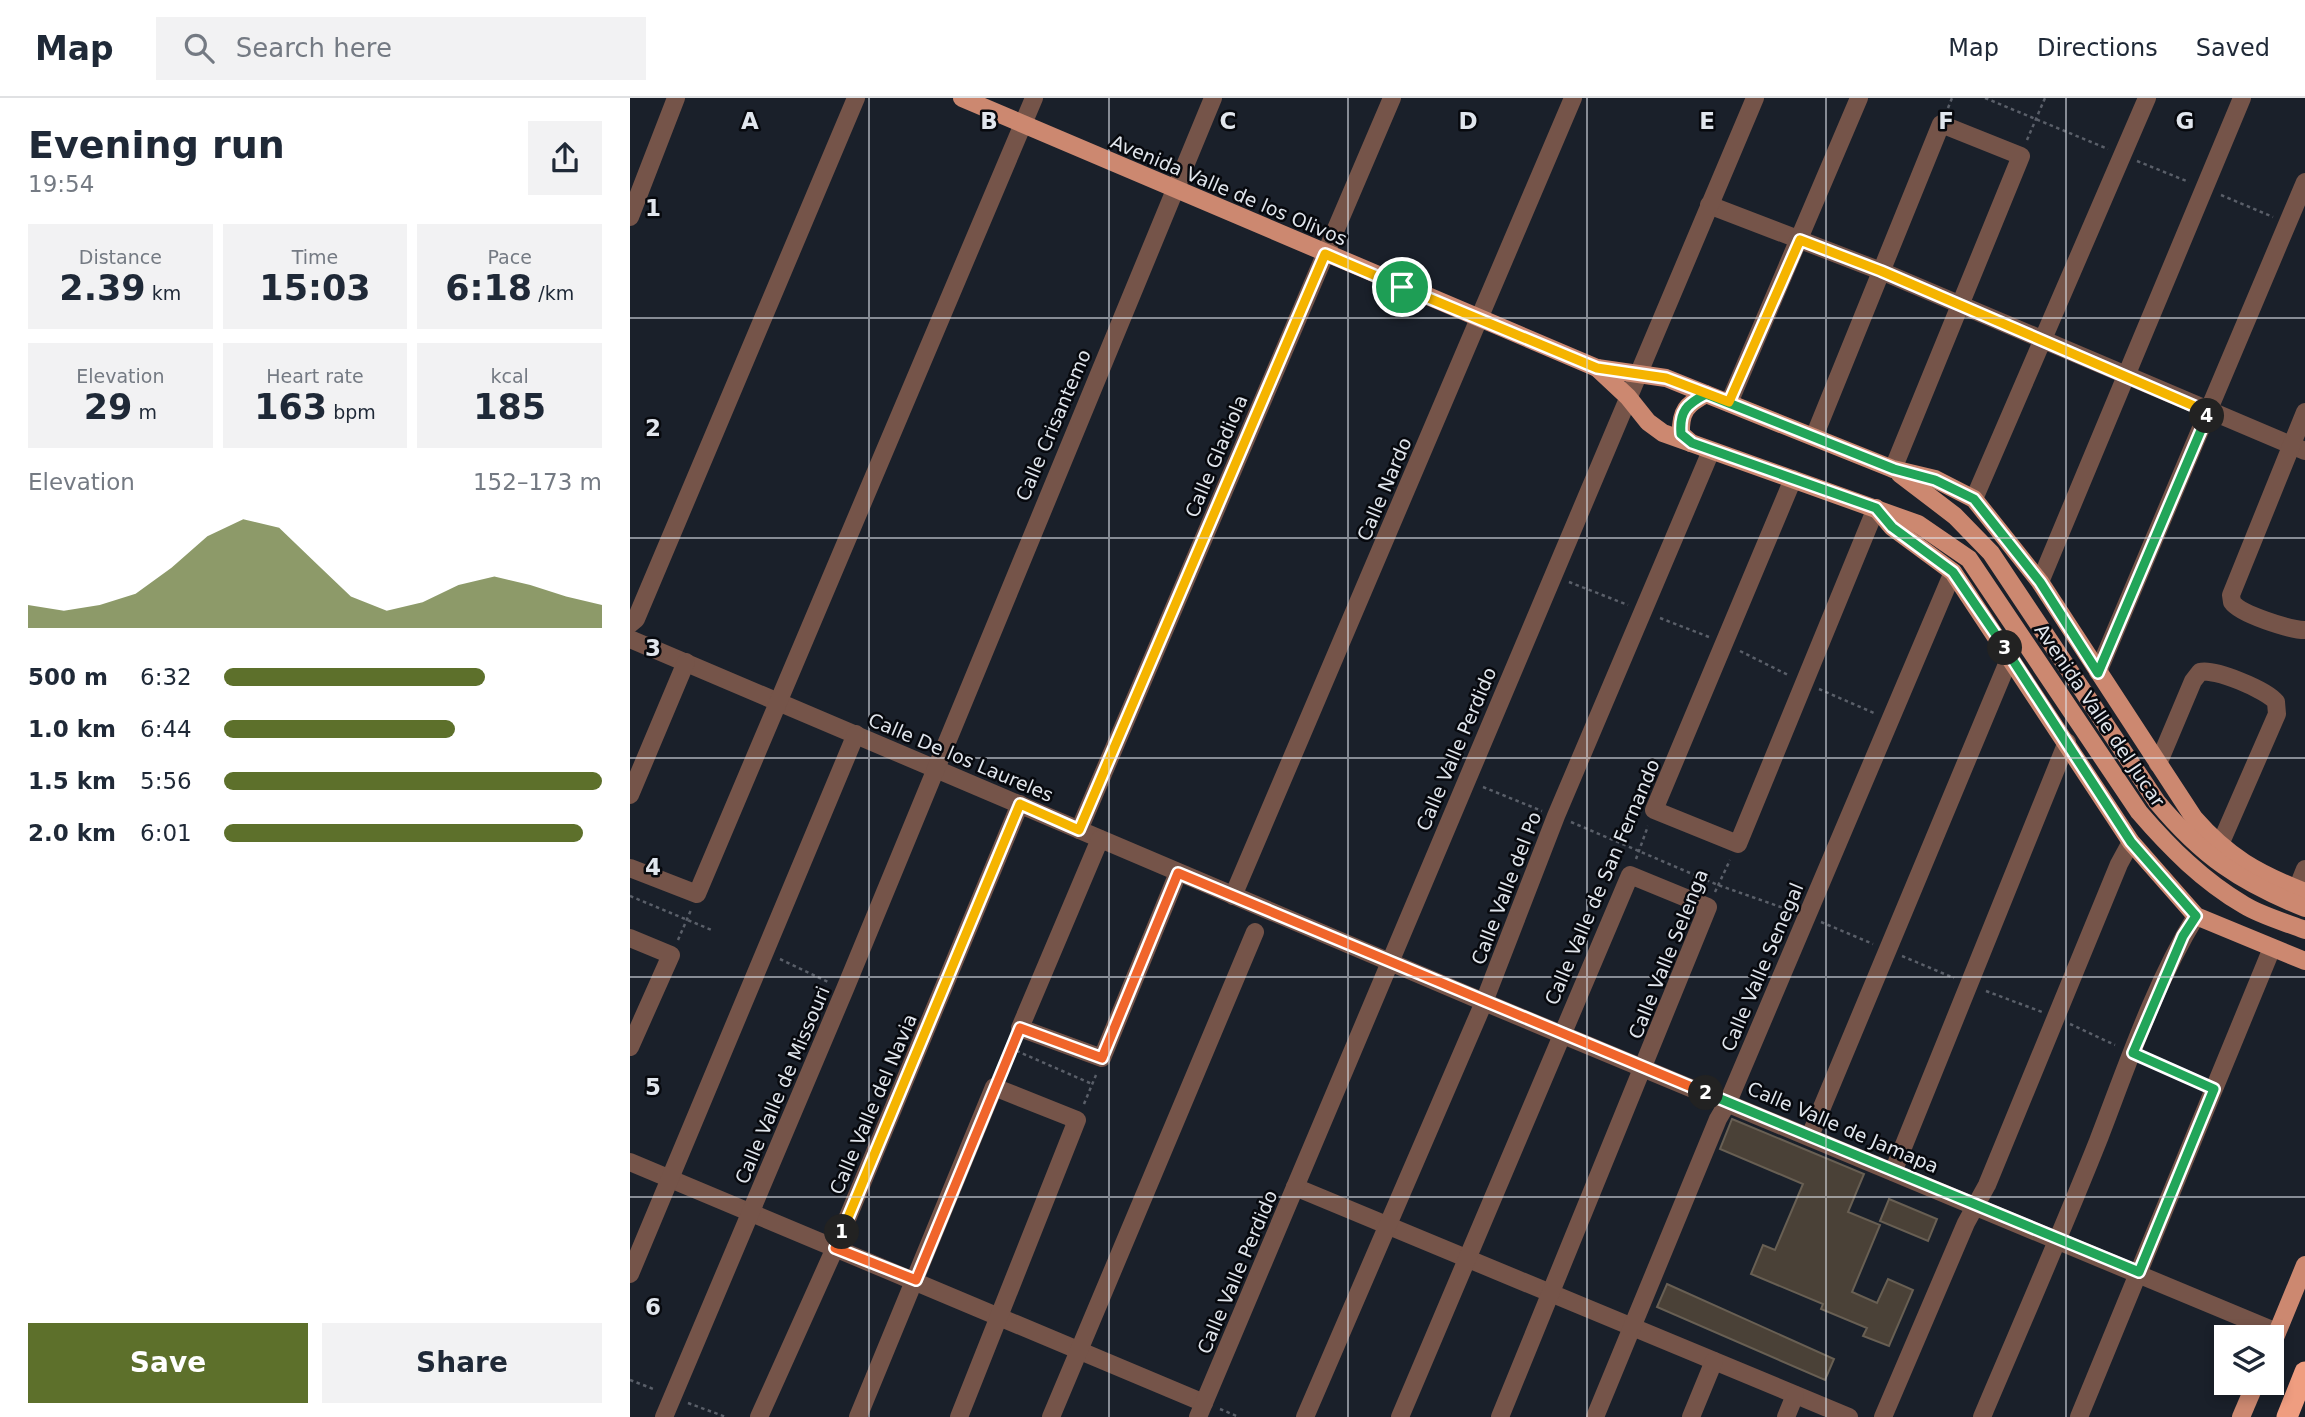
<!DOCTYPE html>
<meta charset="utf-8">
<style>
:root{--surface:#fff;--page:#f2f2f3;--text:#1f2937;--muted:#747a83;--line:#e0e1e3;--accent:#5d702b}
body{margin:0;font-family:"DejaVu Sans",sans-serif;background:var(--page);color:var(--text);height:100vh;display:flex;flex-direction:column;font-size:26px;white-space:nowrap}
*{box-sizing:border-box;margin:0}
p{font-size:23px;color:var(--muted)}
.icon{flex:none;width:38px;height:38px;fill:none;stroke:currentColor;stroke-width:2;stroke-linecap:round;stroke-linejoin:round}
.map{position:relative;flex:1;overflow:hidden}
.side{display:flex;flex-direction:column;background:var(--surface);width:630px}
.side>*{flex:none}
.fabs{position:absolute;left:1584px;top:1227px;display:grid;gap:14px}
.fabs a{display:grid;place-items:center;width:70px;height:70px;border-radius:0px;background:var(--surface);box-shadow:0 4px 10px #0003;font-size:35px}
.pin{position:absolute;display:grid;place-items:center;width:60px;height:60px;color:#fff;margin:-30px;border:4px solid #fff;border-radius:50%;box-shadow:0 2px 7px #0007}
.km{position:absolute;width:35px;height:35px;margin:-18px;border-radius:50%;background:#222;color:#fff;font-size:19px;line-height:35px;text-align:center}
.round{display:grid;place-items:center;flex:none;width:74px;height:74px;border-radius:0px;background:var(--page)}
.head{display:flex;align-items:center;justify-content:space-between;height:119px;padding:0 28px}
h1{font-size:38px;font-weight:700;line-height:52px}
.figures{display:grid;grid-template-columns:repeat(3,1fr);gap:10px;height:119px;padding:7px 28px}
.figures div{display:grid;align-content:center;border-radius:0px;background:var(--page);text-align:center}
.figures b{font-size:35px;font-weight:700}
.figures small{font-size:19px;font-weight:400}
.figures p{font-size:19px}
.chart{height:196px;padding:14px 28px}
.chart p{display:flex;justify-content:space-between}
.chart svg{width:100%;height:126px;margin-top:7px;fill:var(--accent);opacity:.7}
.button{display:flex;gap:14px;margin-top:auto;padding:14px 28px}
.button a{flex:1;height:80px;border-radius:0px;background:var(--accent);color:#fff;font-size:28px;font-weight:700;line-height:80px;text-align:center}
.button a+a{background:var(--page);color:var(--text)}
ul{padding:0 28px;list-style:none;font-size:23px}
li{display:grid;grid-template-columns:112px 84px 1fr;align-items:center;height:52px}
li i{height:18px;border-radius:9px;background:var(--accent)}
header{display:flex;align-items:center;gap:42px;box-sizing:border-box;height:98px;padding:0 35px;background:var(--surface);border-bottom:2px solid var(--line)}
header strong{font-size:33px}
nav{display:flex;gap:38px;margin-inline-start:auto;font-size:24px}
.search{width:490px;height:63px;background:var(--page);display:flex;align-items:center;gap:18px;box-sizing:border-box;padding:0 24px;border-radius:0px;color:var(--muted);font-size:26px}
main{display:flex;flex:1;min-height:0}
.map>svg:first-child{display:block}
.building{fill:#4a4137;stroke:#685f53;stroke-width:2}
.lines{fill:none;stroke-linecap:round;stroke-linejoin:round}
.path{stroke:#5a5f69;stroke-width:2.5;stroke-dasharray:3.5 3.5;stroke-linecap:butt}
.minor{stroke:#755449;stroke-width:18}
.major{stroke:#cc8870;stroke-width:18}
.highway{stroke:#ef9d80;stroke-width:21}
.split-1-casing{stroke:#fff;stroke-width:14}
.split-2-casing{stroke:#fff;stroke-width:14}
.split-3-casing{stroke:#fff;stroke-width:14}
.split-4-casing{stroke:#fff;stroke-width:14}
.split-5-casing{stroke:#fff;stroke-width:14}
.split-1{stroke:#f5b400;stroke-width:9}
.split-2{stroke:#f0652b;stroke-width:9}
.split-3{stroke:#22a559;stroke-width:9}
.split-4{stroke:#22a559;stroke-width:9}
.split-5{stroke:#f5b400;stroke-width:9}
.grid{fill:none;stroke:#e1e6ed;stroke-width:2;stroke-opacity:0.55}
.labels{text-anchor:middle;stroke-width:5;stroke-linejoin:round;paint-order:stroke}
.street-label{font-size:19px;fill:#e1e6ed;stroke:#07090e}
.grid-label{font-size:23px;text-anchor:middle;font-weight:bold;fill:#e1e6ed;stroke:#07090e;stroke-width:5;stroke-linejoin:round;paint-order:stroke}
</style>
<header>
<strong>Map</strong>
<div class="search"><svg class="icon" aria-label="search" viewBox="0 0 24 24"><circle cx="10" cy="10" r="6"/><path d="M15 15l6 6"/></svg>Search here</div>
<nav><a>Map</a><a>Directions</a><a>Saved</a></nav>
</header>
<main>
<section class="side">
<div class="head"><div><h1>Evening run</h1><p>19:54</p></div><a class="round"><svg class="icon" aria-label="share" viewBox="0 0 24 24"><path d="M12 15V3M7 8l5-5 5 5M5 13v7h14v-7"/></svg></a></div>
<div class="figures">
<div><p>Distance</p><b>2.39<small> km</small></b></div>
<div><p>Time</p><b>15:03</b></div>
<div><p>Pace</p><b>6:18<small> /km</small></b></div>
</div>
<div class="figures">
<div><p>Elevation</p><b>29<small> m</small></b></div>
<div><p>Heart rate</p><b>163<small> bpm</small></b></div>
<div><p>kcal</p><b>185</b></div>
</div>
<div class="chart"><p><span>Elevation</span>152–173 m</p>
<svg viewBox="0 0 160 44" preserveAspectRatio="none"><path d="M0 44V36L10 38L20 36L30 32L40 23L50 12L60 6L70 9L80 21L90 33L100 38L110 35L120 29L130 26L140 29L150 33L160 36V44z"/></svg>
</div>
<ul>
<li><b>500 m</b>6:32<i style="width:69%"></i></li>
<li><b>1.0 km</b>6:44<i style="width:61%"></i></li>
<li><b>1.5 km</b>5:56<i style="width:100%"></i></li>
<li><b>2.0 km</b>6:01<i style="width:95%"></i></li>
</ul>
<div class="button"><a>Save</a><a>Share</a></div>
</section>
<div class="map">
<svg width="1675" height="1319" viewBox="0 0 1675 1319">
<rect width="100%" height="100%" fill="#1a202a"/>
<g class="building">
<polygon points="1102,1021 1234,1076 1218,1114 1250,1127 1222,1194 1247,1205 1258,1181 1283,1192 1259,1248 1233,1238 1237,1230 1191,1211 1193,1206 1121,1176 1133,1147 1145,1152 1173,1086 1090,1051"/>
<polygon points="1259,1101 1307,1121 1298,1143 1250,1123"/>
<polygon points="1037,1186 1204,1261 1195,1282 1027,1209"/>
</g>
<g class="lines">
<g class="path">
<polyline points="1355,0 1478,51"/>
<polyline points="1318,10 1322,0"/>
<polyline points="1397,42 1415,0"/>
<polyline points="1507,63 1559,84"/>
<polyline points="1591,97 1643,119"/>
<polyline points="939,484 998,507"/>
<polyline points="1030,520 1079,539"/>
<polyline points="1110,553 1158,577"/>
<polyline points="1189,591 1244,615"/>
<polyline points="853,689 912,713"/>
<polyline points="941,724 1088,787 1162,813"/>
<polyline points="1006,761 1018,728"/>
<polyline points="1085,794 1100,762"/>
<polyline points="0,798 84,833"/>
<polyline points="1191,824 1243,846"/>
<polyline points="48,842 61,812"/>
<polyline points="1272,858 1324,880"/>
<polyline points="150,861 198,884"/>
<polyline points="1356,893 1412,914"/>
<polyline points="1440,926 1485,947"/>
<polyline points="380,950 462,986"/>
<polyline points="1517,961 1568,984"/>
<polyline points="370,975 381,949"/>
<polyline points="454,1006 466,977"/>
<polyline points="0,1282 26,1292"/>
<polyline points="58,1305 96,1319"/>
<polyline points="590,1311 609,1319"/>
</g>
<g class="minor">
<polyline points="1079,107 1251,173 1675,353"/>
<polyline points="0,119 46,0"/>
<polyline points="1099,305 1229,0"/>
<path d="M1675,314L1601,497L1602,504C1610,516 1660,532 1675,532"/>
<polyline points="1184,339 1311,26 1391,58 1263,371"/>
<polyline points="1163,381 1024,712 1108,746 1246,410"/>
<polyline points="1344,401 1517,0"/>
<polyline points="1410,484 1612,0"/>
<polyline points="0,526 6,521 226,0"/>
<polyline points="0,541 854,904 1647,1234"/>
<polyline points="1468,574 1675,84"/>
<path d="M1528,666L1563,583L1570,574C1584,570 1637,592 1646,604L1647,616L1589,749"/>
<polyline points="0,697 56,564"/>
<polyline points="449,732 762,0"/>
<polyline points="470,741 390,930 472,960 548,775"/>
<polyline points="0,770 67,796 404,0"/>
<polyline points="1667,791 1675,771"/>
<polyline points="603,798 943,0"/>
<polyline points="0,840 41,857 0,949"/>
<polyline points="1180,1038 1380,559"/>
<polyline points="0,1064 574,1305"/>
<polyline points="1263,1074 1437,644"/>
<polyline points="665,1089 1219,1319"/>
<polyline points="0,1176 226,636"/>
<polyline points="34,1319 215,891 583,0"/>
<polyline points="129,1319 205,1150 390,706"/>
<polyline points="228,1319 364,989 447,1022 329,1319"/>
<polyline points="421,1319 625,834"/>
<polyline points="568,1319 1125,0"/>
<polyline points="675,1319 854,904 926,718 1081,353"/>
<polyline points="770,1319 1000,777 1078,809 870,1319"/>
<polyline points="965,1319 1088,1021 1098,1004 1323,474"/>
<polyline points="1061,1319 1084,1263"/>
<polyline points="1156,1319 1165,1297"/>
<polyline points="1253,1319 1336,1125 1357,1087 1489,766 1501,744"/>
<path d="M1352,1319C1391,1227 1431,1136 1468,1043C1497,968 1524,887 1566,818"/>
<polyline points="1449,1319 1642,850"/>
</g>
<g class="major">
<path d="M332,0L967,270L1036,280L1263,371L1305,381L1344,401L1410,484L1564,720C1598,759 1627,775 1675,794"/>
<path d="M967,270L998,299L1018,324L1033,335L1288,426L1339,461L1509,714C1540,750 1573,783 1614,807C1632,818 1655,824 1675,832"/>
<path d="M1061,345L1051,336C1050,313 1057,306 1076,296"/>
<path d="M1270,376L1325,418L1361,455L1527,704C1572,758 1610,784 1675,810"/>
<polyline points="1246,410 1262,429 1323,474 1501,744 1566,818 1675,863"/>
<polyline points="1642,1247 1675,1167"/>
<polyline points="1611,1319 1626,1284"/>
</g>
<polyline class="highway" points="1657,1319 1675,1274"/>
</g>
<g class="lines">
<defs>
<polyline id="split-1" points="212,1134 390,706 449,732 695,156 772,189"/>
<polyline id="split-2" points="212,1134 205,1150 286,1182 390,930 472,960 548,775 1076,995"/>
<polyline id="split-3" points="1076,995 1509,1174 1584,991 1503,955 1553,838 1566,818 1501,744 1375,550"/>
<path id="split-4" d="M1375,550L1323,474L1262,429L1246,410L1062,345L1051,336C1049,313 1057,306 1076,296L1264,371L1305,382L1344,401L1410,484L1468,575L1577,318"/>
<polyline id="split-5" points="772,189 967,270 1036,280 1099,304 1170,142 1251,173 1578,314 1577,318"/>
</defs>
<use href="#split-1" class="split-1-casing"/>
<use href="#split-2" class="split-2-casing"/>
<use href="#split-3" class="split-3-casing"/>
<use href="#split-4" class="split-4-casing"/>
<use href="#split-5" class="split-5-casing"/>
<use href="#split-1" class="split-1"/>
<use href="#split-2" class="split-2"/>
<use href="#split-3" class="split-3"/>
<use href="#split-4" class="split-4"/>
<use href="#split-5" class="split-5"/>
</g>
<path class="grid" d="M239,0V1319M479,0V1319M718,0V1319M957,0V1319M1196,0V1319M1436,0V1319M0,220H1675M0,440H1675M0,660H1675M0,879H1675M0,1099H1675"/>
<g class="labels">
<g class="street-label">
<text transform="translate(599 92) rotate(23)" y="7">Avenida Valle de los Olivos</text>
<text transform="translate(423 327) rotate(-67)" y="7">Calle Crisantemo</text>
<text transform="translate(586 358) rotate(-67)" y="7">Calle Gladiola</text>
<text transform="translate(754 391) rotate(-67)" y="7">Calle Nardo</text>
<text transform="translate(1470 617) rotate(56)" y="7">Avenida Valle del Jucar</text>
<text transform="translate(826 651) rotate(-67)" y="7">Calle Valle Perdido</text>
<text transform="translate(331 659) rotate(23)" y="7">Calle De los Laureles</text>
<text transform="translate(972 784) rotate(-67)" y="7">Calle Valle de San Fernando</text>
<text transform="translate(876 790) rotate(-69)" y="7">Calle Valle del Po</text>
<text transform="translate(1038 856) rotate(-68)" y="7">Calle Valle Selenga</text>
<text transform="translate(1132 869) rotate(-67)" y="7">Calle Valle Senegal</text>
<text transform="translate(152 987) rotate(-67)" y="7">Calle Valle de Missouri</text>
<text transform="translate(243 1006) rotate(-67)" y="7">Calle Valle del Navia</text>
<text transform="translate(1213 1029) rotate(23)" y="7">Calle Valle de Jamapa</text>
<text transform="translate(607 1174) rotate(-67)" y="7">Calle Valle Perdido</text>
</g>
</g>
<g class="grid-label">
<text x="120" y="31">A</text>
<text x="359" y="31">B</text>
<text x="598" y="31">C</text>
<text x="838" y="31">D</text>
<text x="1077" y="31">E</text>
<text x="1316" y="31">F</text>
<text x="1555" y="31">G</text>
<text x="23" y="118">1</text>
<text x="23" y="338">2</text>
<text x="23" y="558">3</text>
<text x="23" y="777">4</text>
<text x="23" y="997">5</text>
<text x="23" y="1217">6</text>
</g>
</svg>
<div class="fabs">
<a><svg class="icon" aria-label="layers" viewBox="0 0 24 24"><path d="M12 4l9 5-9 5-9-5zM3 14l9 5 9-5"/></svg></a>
</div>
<div class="pin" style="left:772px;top:189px;background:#1e9e55"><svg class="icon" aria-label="arrive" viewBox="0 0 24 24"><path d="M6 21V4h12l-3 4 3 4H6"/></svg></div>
<b class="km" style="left:212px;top:1134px">1</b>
<b class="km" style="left:1076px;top:995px">2</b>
<b class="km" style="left:1375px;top:550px">3</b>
<b class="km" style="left:1577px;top:318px">4</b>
</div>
</main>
